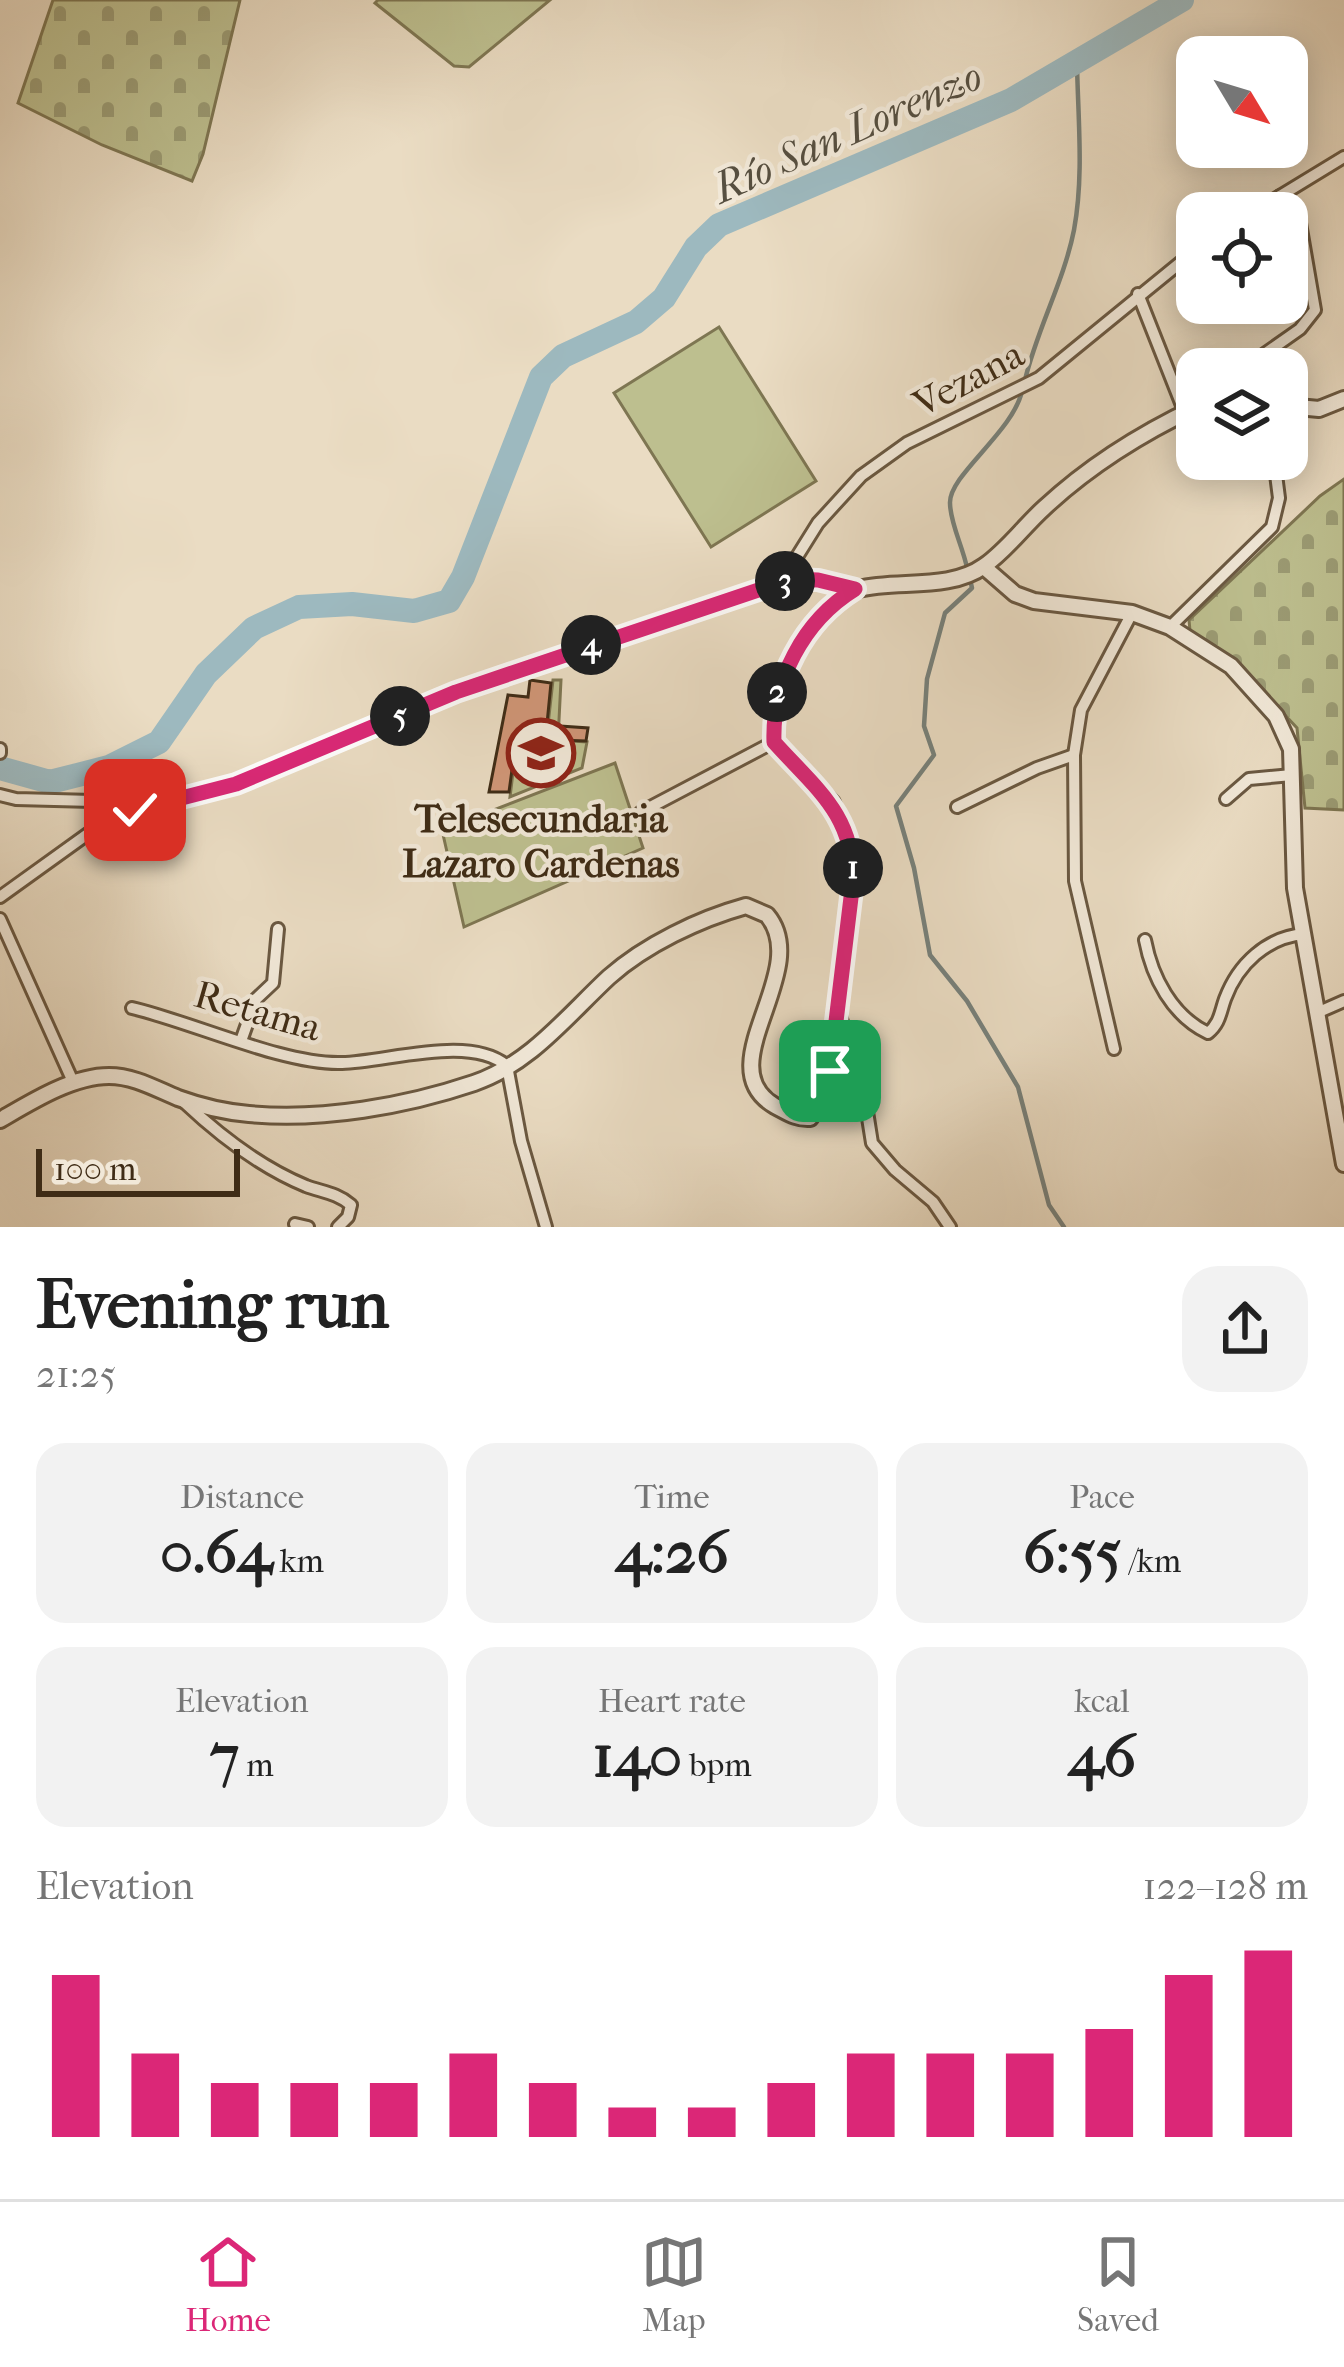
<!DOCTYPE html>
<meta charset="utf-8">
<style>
:root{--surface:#fff;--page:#f2f2f2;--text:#222;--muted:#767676;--line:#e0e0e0;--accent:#db2777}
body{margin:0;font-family:"IM FELL French Canon",serif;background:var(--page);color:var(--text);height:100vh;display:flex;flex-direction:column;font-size:45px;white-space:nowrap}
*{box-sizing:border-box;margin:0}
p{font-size:39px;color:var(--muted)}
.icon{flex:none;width:66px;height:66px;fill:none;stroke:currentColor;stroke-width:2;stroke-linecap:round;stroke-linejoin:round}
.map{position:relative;height:1227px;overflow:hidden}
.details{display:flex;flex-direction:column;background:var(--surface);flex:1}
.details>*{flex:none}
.needle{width:78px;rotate:128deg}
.fabs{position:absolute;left:1176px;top:36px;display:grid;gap:24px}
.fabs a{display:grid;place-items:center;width:132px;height:132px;border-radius:24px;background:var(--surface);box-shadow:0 6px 30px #0003;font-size:60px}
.scale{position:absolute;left:36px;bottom:30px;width:204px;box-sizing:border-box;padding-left:12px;border:6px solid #3f2c16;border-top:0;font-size:33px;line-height:42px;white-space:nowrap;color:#3f2c16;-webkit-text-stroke:9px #f1e8d8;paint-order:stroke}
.pin{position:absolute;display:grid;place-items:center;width:102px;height:102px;color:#fff;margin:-51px;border-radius:24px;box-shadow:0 6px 18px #0006}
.km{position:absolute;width:60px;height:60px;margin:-30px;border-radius:50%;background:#222;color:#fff;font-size:33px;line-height:60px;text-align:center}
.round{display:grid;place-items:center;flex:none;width:126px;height:126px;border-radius:36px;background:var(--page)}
.headline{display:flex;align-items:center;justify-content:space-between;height:204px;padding:0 36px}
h1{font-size:66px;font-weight:800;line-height:90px}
.figures{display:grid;grid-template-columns:repeat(3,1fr);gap:18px;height:204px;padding:12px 36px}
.figures div{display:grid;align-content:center;border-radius:30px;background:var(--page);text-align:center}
.figures b{font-size:60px;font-weight:800}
.figures small{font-size:33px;font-weight:400}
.figures p{font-size:33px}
.chart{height:336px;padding:24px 36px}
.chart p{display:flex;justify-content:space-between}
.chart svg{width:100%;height:216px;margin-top:12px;stroke:var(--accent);stroke-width:6}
.tab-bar{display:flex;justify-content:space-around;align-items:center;height:168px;border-top:3px solid var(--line);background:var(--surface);font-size:33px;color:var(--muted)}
.tab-bar a{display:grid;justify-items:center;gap:6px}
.tab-bar .on{color:var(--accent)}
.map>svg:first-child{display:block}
.green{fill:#bdbf8f;stroke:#7e7652;stroke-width:3}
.cemetery{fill:url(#cemetery-stones);stroke:#7e7652;stroke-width:3}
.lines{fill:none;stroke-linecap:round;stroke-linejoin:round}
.stream{stroke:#77817b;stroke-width:4.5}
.river{stroke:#9db9bf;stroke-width:24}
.building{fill:#d09677;stroke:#3f2c16;stroke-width:3}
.minor-casing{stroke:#6a5841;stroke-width:16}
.tertiary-casing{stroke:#6a5841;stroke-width:20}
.minor{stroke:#f1e8d8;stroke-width:10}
.tertiary{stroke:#f1e8d8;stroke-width:14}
.route-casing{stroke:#fff;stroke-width:24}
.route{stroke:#db2777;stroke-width:15}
.labels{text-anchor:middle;stroke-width:9;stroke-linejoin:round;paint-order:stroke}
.street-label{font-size:39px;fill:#3f2c16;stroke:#f1e8d8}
.poi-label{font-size:39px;font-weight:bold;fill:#3f2c16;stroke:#f1e8d8}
.water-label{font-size:42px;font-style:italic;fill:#564f40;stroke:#f1e8d8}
</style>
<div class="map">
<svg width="1344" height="1227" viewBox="0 0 1344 1227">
<defs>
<pattern id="cemetery-stones" width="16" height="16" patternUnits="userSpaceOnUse" patternTransform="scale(3)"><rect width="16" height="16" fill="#bdbf8f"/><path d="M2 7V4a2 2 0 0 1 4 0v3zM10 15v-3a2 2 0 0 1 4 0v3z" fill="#9b9b74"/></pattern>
</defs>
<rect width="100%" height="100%" fill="#eadcc3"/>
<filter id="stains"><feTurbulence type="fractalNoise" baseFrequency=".00167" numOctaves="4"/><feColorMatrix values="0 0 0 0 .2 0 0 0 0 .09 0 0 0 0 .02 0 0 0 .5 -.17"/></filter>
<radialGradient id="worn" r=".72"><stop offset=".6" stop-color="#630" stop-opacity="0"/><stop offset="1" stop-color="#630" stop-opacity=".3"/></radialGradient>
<g class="green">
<polygon points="378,0 550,0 469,67 454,66 375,3"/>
<polygon points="719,327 816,481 711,547 614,393"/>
<polygon points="553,680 561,680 558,740 587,742 582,768 510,797 516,748 507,746 509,732 547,734"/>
<polygon points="615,763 643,848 464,927 442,830"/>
</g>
<g class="cemetery">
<polygon points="53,0 240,0 203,154 192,181 102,145 18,103"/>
<polygon points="1344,479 1344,810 1305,808 1297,728 1231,657 1190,631 1189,620 1320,496"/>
</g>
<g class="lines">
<g class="stream">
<path d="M1025,380C1037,329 1064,281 1074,230C1084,176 1078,119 1077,64"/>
<path d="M967,568C963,547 950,523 950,503C949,475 1013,432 1022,391"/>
<polyline points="970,579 972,588 945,613 927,679 924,726 934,755 896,806 914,868 930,955 967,1001 1018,1087 1049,1205 1064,1227"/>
</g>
<polyline class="river" points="0,768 50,782 109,767 159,742 206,674 254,628 299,607 352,604 414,611 449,601 463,577 541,377 563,356 636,322 664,298 696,247 719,225 1011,100 1182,0"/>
</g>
<g class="building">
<polygon points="530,680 551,683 546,734 517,732 509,792 489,792 508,695 528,697"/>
<polygon points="560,726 588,728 586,741 559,740"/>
</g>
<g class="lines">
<defs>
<g id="minor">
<polyline points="1252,213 1344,157"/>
<polyline points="1138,294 1185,413"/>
<polyline points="1243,369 1300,329 1315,310 1300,223 1280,196"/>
<polyline points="791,579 798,555 818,523 861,476 907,443 1039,378 1197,249"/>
<polyline points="1170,627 1272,527 1279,498 1274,459"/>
<polyline points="0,749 0,753"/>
<polyline points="0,795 16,799 93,801 135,810 189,797 236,783 456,692 791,579 818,580 855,589"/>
<polyline points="1226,799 1249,779 1292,775"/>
<polyline points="957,807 1037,768 1074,755"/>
<polyline points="641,812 774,742"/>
<polyline points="0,897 89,833 135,810"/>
<polyline points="0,919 74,1084"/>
<path d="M1145,940C1152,977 1172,1016 1208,1033C1220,1023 1220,1013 1225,999C1238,964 1267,937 1304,934"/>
<path d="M132,1008C192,1022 284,1065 342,1063C387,1062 470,1034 507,1066L521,1141L546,1227"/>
<polyline points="839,1012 865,1099 872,1143 895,1170 933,1202 950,1227"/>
<polyline points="1319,1012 1344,1001"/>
<polyline points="241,1041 256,999 273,983 278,929"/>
<polyline points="1114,1049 1075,881 1074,755 1081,710 1132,613"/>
<path d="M184,1102C220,1136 260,1167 306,1186C322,1192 337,1193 351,1205L348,1217L338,1227"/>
<polyline points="295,1224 308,1227"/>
</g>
<g id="tertiary">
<polyline points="1287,406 1319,409 1344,399"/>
<polyline points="984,567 1015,594 1034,601 1132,613 1170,627 1231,666 1276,716 1291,749 1295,888 1344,1164"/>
<path d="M0,1120C31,1102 72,1076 109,1076C134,1076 156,1089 178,1098C200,1106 226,1112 249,1114C321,1121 406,1106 474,1083C530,1064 567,1016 609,977C645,945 699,919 746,906L767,915C814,971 706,1066 775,1106C787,1112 796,1119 810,1118L827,1094L853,881L851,851L832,803L774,742C774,727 772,710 776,696C784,664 825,597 858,589C898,579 949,591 984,566C1006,551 1024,526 1044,508C1090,465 1140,434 1197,407"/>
</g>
</defs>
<use href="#minor" class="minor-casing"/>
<use href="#tertiary" class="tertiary-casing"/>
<use href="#minor" class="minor"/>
<use href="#tertiary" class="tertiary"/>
</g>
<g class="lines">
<defs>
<path id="route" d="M135,810L236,784L456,692L791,579L818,580L855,589C803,621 772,681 774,742C815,788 854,814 853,881L830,1071"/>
</defs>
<use href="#route" class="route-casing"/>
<use href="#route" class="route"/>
</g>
<defs>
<symbol id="school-ring" viewBox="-11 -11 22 22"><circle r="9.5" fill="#f1e8d8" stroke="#8f2418" stroke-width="1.5"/><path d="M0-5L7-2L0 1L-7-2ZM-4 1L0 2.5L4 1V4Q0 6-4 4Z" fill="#8f2418"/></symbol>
</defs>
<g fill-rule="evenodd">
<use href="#school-ring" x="503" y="715" width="76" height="76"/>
</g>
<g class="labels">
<g class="street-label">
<text transform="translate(968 378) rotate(-28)" y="14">Vezana</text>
<text transform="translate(258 1010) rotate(16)" y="14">Retama</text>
</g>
<g class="poi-label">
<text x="541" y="832">Telesecundaria<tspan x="541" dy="45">Lazaro Cardenas</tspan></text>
</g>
<g class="water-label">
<text transform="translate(847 131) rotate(-24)" y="15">Río San Lorenzo</text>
</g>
</g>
<rect width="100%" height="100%" filter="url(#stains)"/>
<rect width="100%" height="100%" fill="url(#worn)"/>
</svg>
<div class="fabs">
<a><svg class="needle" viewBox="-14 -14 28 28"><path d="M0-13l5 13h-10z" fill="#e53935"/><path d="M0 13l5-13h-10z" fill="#767676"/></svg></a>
<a><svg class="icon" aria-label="locate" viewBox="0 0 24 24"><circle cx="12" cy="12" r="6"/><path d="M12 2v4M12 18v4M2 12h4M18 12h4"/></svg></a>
<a><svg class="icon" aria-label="layers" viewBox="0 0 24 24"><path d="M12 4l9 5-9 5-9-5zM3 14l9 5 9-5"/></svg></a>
</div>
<div class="scale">100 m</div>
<div class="pin" style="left:830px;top:1071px;background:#1e9e55"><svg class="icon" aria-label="arrive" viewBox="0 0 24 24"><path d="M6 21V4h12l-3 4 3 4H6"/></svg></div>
<div class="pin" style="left:135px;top:810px;background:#d93025"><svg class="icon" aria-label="check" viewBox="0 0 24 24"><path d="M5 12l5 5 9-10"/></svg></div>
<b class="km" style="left:853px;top:868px">1</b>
<b class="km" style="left:777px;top:692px">2</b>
<b class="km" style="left:785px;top:581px">3</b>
<b class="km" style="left:591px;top:645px">4</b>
<b class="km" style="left:400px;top:716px">5</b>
</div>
<section class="details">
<div class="headline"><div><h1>Evening run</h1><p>21:25</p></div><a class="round"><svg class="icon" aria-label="share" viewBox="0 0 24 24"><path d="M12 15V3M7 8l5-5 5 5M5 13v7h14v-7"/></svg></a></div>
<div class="figures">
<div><p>Distance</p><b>0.64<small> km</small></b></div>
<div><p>Time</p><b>4:26</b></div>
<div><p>Pace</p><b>6:55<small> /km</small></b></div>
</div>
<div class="figures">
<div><p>Elevation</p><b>7<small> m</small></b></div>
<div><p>Heart rate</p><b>140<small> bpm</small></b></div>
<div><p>kcal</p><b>46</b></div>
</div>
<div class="chart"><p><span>Elevation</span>122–128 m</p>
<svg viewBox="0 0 160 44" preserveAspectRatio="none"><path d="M5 44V11M15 44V27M25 44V33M35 44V33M45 44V33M55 44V27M65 44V33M75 44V38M85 44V38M95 44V33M105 44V27M115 44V27M125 44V27M135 44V22M145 44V11M155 44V6"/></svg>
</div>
</section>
<nav class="tab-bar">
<a class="on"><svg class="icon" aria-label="home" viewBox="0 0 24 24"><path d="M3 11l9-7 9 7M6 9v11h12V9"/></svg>Home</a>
<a><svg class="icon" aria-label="map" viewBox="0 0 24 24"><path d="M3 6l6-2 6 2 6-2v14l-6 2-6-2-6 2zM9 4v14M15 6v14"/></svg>Map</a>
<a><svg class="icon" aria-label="saved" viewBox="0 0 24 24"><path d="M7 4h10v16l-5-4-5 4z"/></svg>Saved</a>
</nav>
